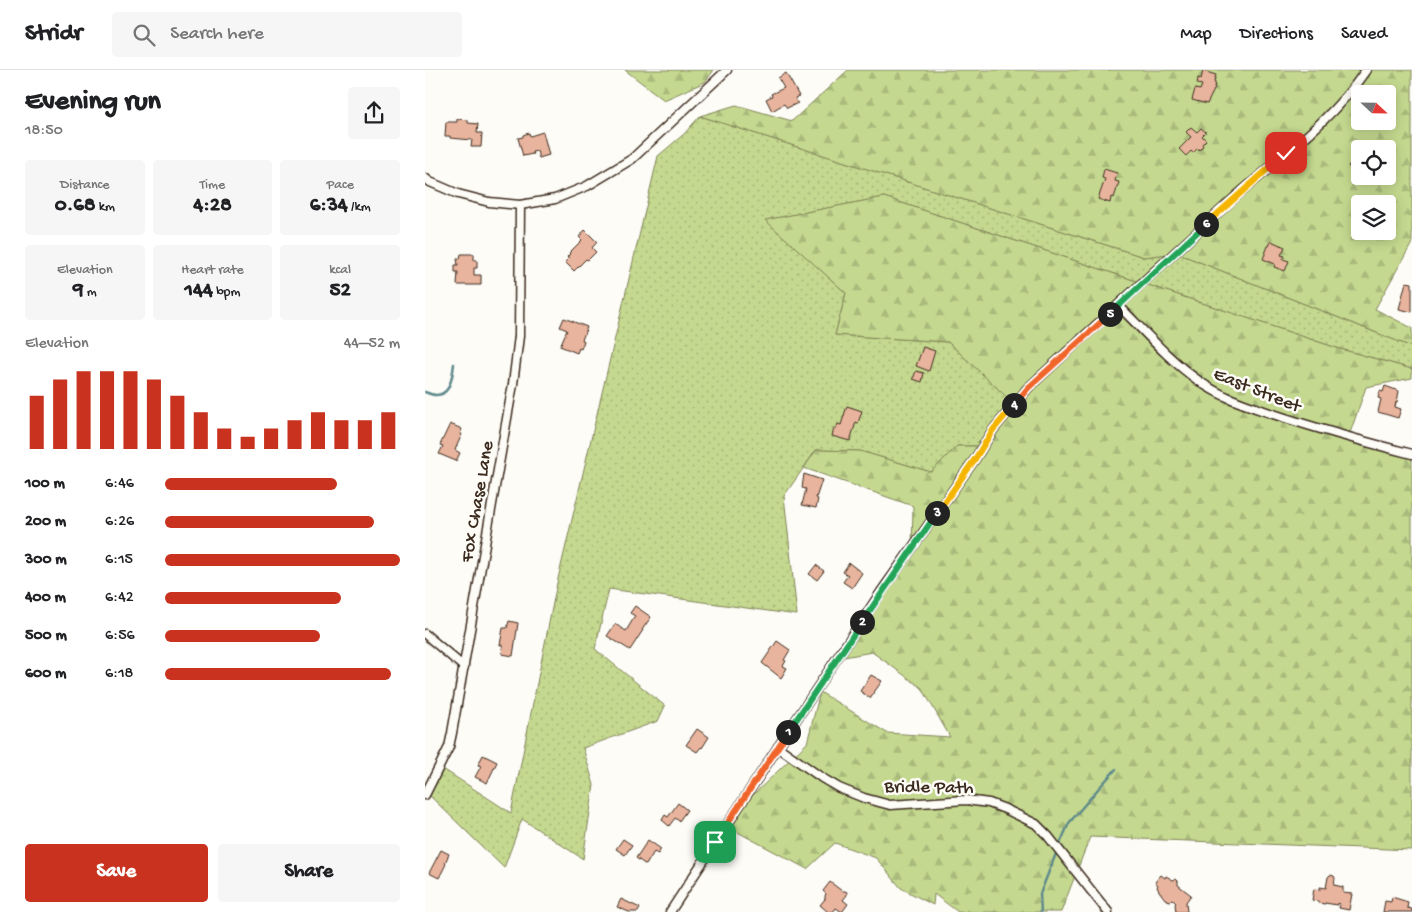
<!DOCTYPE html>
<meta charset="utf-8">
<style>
:root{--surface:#fff;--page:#f6f6f6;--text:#202124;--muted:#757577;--line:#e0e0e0;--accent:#c8321e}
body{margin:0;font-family:"Gochi Hand",sans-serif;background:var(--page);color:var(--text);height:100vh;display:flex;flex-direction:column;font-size:19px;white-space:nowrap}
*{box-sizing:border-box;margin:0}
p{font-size:16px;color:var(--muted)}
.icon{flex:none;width:28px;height:28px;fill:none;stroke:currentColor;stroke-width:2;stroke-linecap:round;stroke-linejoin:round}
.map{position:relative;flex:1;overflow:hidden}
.drawer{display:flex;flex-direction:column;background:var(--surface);width:425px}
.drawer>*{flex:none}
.needle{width:32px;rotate:112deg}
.buttons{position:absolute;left:926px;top:15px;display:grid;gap:10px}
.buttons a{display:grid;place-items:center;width:45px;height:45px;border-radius:5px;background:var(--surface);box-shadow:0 2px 12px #0003;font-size:25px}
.pin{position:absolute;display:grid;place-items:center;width:42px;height:42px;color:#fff;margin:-21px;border-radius:10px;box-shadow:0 2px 8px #0006}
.km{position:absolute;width:25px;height:25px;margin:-12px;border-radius:50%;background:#222;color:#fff;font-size:14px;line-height:25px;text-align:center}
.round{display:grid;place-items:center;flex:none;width:52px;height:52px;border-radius:5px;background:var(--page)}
.overview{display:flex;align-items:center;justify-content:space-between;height:85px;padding:0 25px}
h1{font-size:28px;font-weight:700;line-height:38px}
.stats{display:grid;grid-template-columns:repeat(3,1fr);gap:8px;height:85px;padding:5px 25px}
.stats div{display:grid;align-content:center;border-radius:5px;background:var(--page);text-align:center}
.stats b{font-size:21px;font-weight:700}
.stats small{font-size:14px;font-weight:400}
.stats p{font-size:14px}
.chart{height:140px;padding:10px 25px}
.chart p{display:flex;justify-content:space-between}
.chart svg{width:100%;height:90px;margin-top:5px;stroke:var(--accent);stroke-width:6}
.action{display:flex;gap:10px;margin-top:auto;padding:10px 25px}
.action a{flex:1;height:58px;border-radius:5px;background:var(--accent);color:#fff;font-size:20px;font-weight:700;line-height:58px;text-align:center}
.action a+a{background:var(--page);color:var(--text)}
ul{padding:0 25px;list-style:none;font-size:16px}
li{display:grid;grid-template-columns:80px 60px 1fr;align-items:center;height:38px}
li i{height:12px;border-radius:6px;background:var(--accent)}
header{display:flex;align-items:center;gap:30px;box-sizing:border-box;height:70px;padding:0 25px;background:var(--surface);border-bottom:1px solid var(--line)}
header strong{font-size:24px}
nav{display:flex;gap:28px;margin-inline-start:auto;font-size:18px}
.search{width:350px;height:45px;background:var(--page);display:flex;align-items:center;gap:12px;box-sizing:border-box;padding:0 18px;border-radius:5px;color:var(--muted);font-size:19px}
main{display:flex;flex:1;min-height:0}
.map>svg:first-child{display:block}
.green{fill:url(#green-dots);stroke:#808256}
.forest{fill:url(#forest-firs);stroke:#808256;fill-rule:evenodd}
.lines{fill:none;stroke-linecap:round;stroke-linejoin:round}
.stream{stroke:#618a8c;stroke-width:2.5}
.building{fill:#e9b49d;stroke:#3b2a1e}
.street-casing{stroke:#3b2a1e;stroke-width:11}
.street{stroke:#fdfcf7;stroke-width:8}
.split-1-casing{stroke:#fff;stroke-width:10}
.split-2-casing{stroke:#fff;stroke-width:10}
.split-3-casing{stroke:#fff;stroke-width:10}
.split-4-casing{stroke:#fff;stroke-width:10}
.split-5-casing{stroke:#fff;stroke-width:10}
.split-6-casing{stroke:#fff;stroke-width:10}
.split-7-casing{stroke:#fff;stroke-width:10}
.split-1{stroke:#f0652b;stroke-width:6}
.split-2{stroke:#22a559;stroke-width:6}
.split-3{stroke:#22a559;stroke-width:6}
.split-4{stroke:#f5b400;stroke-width:6}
.split-5{stroke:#f0652b;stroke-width:6}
.split-6{stroke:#22a559;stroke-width:6}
.split-7{stroke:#f5b400;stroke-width:6}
.labels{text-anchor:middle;stroke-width:5;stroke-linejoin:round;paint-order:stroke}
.street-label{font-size:19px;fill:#3b2a1e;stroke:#fdfcf7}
</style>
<header>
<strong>Stridr</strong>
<div class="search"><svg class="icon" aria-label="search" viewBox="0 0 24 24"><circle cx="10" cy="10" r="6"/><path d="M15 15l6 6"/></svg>Search here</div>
<nav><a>Map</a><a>Directions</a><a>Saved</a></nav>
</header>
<main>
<section class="drawer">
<div class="overview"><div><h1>Evening run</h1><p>18:50</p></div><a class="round"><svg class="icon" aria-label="share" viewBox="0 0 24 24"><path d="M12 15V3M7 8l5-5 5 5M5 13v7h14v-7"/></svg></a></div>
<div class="stats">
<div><p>Distance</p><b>0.68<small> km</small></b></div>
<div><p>Time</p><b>4:28</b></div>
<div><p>Pace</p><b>6:34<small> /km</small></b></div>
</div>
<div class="stats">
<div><p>Elevation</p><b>9<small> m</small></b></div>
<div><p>Heart rate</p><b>144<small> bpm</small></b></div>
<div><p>kcal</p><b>52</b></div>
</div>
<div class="chart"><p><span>Elevation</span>44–52 m</p>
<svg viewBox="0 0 160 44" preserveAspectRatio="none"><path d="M5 44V18M15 44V10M25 44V6M35 44V6M45 44V6M55 44V10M65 44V18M75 44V26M85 44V34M95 44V38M105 44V34M115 44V30M125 44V26M135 44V30M145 44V30M155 44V26"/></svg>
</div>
<ul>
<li><b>100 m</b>6:46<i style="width:73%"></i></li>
<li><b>200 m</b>6:26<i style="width:89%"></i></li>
<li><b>300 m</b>6:15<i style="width:100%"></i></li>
<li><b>400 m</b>6:42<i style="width:75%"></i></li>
<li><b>500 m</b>6:56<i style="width:66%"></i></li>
<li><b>600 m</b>6:18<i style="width:96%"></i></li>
</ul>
<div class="action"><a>Save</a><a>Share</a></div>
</section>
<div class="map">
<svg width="987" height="842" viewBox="0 0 987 842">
<defs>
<pattern id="green-dots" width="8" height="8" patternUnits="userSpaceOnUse" patternTransform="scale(1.25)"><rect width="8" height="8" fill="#c4d98f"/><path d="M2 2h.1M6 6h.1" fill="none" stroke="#a9ba7b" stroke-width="1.8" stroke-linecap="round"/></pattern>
<pattern id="forest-firs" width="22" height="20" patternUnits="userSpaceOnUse" patternTransform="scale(1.25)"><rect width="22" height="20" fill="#c4d98f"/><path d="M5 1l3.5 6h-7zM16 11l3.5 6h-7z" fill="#a9ba7b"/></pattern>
</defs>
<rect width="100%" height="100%" fill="#fdfcf7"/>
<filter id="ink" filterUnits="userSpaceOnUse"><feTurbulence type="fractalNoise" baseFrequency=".02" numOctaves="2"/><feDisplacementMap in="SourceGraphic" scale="10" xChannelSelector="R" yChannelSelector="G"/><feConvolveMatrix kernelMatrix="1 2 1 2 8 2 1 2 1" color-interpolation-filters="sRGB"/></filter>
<g filter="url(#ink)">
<polygon class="green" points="275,46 719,187 752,183 987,277 987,299 912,278 459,127 341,150 421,223 410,265 523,272 590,334 556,376 532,376 506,402 435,381 391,380 359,426 372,545 184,519 170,579 240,636 233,651 158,678 169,715 158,789 97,749 79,798 4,725 18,699 86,743 132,513 233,86 259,64"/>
<g class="forest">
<polygon points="200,0 289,0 280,12 239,30"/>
<path d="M423,0H987V173L950,239L987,258V277L752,183L719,187L275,46L311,35L367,51ZM935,24H962V51H935ZM935,79H962V106H935ZM935,134H962V161H935Z"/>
<polygon points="459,127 912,278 987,299 987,308 941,317 924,366 987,383 987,780 665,767 636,842 533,842 509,824 508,835 476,818 451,788 410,773 382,799 305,758 325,728 382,673 395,622 462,663 525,667 497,618 447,582 419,587 487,478 488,436 379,398 391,380 435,381 506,402 532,376 556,376 590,335 523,272 410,265 421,223 340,150"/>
</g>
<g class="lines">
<g class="stream">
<path d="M0,322C24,333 27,311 29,294"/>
<polyline points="634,776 644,753 673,719 691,699"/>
<polyline points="616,842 615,824 632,781"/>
</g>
</g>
<g class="building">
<polygon points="778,1 791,5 789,12 790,12 789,18 790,18 782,34 767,30 770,19 775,20 777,15 772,14 773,8 776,9"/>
<polygon points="361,3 374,26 370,28 373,33 362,38 359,34 347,41 341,29 347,26 346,24 359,18 353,8"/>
<polygon points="32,49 43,50 43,53 53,54 52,63 57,63 56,77 46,77 47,70 25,68 25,66 20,66 21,52 32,52"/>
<polygon points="766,57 772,62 776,58 781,62 777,66 781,70 777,74 778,76 774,80 773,78 768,83 766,81 761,86 754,79 766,67 761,62"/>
<polygon points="118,62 124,85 114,88 112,81 107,82 108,84 98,86 93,68 98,67 98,65 104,63 105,66"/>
<polygon points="935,82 935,102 931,105 923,96 933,87 931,86"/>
<polygon points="679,99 692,103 690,111 694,112 689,128 686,127 685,133 673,129 680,109 677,108"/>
<polygon points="160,160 172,172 167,178 171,182 163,190 161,189 149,201 140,192 144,188 142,187 145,184 144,183 157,170 154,167"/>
<polygon points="846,171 860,177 856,185 860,186 858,189 864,191 860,201 849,197 850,194 838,189 843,176 844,176"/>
<polygon points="36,184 49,184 49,190 52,190 52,198 49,198 49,205 56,205 56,215 32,215 33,202 30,202 30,195 33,195 32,189 35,189"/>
<polygon points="981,212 987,213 987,242 974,239"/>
<polygon points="139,248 162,257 157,270 159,271 156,279 154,278 152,283 135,276 142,260 135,257"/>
<polygon points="498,277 510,281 504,301 491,296"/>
<polygon points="491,301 499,303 497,312 488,309"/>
<polygon points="960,316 974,321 972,332 971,332 970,337 976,339 973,348 953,342 956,329 953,328 955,321 958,322"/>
<polygon points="422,336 437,341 433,353 431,352 425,371 407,366 409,358 411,358 413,354 416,355"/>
<polygon points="25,354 37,359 35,364 37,364 30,380 35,383 31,391 14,384 18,376 15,375"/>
<polygon points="379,404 397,410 391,428 393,429 391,438 377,435 381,419 377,418"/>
<polygon points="424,493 437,503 427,518 418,512 423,505 418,502"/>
<polygon points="391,495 399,501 392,510 384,504"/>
<polygon points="210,536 226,547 217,560 218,560 205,580 182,566 190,554 201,561 210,546 205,543"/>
<polygon points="84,551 93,553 88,586 77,584 78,575 75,575 78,558 82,558"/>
<polygon points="352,571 365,580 359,590 361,591 358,596 362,598 356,608 337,593"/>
<polygon points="446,605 457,611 445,628 435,621"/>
<polygon points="272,659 284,667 277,678 276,677 272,682 261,675"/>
<polygon points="58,685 72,692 62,713 50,707 56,696 53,695"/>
<polygon points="253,733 262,740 254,751 250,748 244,756 237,750 240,745 243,747"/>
<polygon points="198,769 207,775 200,785 191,779"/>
<polygon points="223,770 236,779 233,784 229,782 221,795 211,788"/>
<polygon points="16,780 24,784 20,793 21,794 14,808 4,803"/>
<polygon points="736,805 740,808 741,806 748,810 751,809 753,811 753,815 766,825 761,832 762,842 751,842 750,834 751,833 748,830 745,831 740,829 734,821 732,817 733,815 730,812"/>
<polygon points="905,805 909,806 910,808 909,815 918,817 918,823 927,824 924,840 914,838 915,834 912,833 912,835 900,833 900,834 893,833 893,831 887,830 889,819 895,820 895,817 901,818 903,807"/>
<polygon points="405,812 417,821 420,821 422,822 422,825 418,830 423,834 417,842 411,838 408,842 403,842 395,835 400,829 400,826 401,824 398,821"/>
<polygon points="967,827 983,832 982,838 987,839 987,842 958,842 960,831 966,832"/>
<polygon points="196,829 215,838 213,842 204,842 192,837"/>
</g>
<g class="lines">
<defs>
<g id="street">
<polyline points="0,108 5,112 33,124 64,132 95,135 130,129 162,116 207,89 302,0"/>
<path d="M694,236C720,262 744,290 774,311C796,327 822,335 848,344C893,359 940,372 987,384"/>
<polyline points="0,564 39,597"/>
<polyline points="353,677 397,708 414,718 439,728 465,735 541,730 564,733 580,739 611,754 623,766 683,842"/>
<polyline points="0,725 24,677 27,663 88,314 94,266 95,135"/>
<path d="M245,842L353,677L456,522L550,389L568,360L603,318C671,256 739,192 807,130C853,89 906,52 941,0"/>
</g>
</defs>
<use href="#street" class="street-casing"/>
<use href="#street" class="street"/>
</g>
</g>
<g class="lines" filter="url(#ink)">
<defs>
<polyline id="split-1" points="290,772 363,662"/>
<polyline id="split-2" points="363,662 437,552"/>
<polyline id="split-3" points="437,552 512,443"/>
<polyline id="split-4" points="512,443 550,389 568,360 589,335"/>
<polyline id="split-5" points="589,335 603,318 685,244"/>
<polyline id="split-6" points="685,244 781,154"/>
<polyline id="split-7" points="781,154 861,83"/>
</defs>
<use href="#split-1" class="split-1-casing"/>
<use href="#split-2" class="split-2-casing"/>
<use href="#split-3" class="split-3-casing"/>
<use href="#split-4" class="split-4-casing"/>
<use href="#split-5" class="split-5-casing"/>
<use href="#split-6" class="split-6-casing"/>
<use href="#split-7" class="split-7-casing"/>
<use href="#split-1" class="split-1"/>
<use href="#split-2" class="split-2"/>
<use href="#split-3" class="split-3"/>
<use href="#split-4" class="split-4"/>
<use href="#split-5" class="split-5"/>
<use href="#split-6" class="split-6"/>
<use href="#split-7" class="split-7"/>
</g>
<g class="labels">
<g class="street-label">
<text transform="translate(833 318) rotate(22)" y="7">East Street</text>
<text transform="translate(50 431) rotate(-80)" y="7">Fox Chase Lane</text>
<text transform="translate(504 715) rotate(1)" y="7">Bridle Path</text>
</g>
</g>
</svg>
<div class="buttons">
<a><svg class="needle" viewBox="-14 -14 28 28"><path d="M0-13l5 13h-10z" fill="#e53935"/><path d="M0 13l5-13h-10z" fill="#757577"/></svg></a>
<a><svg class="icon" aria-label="locate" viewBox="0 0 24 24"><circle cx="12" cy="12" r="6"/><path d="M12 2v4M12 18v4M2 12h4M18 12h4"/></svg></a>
<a><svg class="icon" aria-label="layers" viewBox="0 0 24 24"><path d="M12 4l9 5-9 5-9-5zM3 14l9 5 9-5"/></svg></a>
</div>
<div class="pin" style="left:290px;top:772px;background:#1e9e55"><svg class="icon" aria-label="arrive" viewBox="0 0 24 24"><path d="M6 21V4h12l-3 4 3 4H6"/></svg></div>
<div class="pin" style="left:861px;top:83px;background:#d93025"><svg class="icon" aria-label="check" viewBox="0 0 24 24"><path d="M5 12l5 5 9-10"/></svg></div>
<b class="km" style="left:363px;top:662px">1</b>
<b class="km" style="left:437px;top:552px">2</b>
<b class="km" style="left:512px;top:443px">3</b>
<b class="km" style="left:589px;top:335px">4</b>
<b class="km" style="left:685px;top:244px">5</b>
<b class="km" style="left:781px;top:154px">6</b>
</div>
</main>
